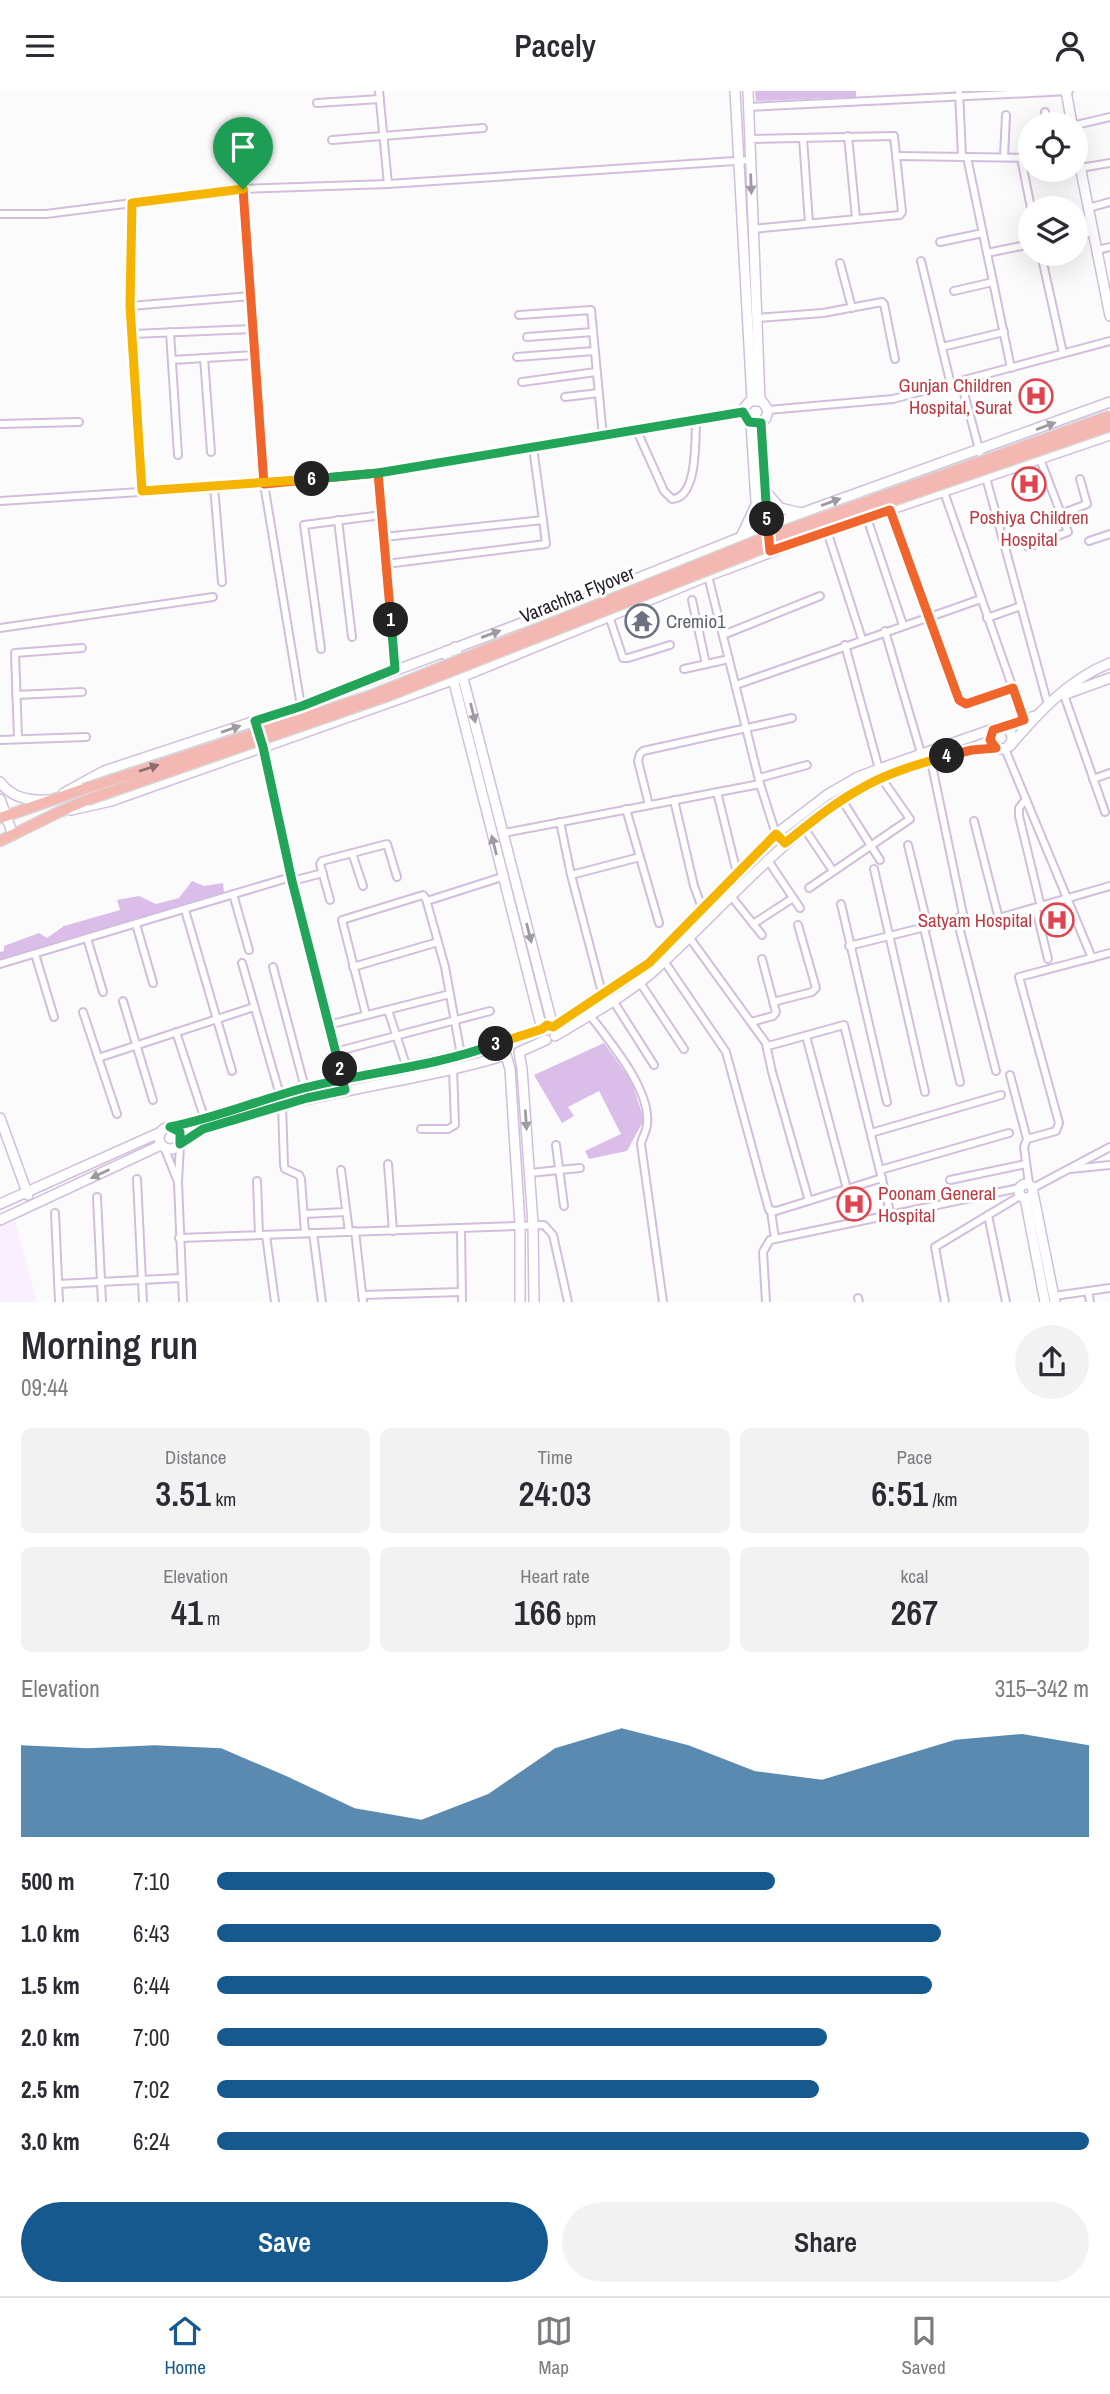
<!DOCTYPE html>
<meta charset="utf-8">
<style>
:root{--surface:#fff;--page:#f2f2f3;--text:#2b2b33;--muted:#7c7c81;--line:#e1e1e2;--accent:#15598e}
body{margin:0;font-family:"Archivo Narrow",sans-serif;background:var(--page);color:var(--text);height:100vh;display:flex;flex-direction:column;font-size:26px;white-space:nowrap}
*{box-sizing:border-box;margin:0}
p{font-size:23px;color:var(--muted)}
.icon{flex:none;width:38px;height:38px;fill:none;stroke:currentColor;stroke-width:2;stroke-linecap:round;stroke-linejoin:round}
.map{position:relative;height:1211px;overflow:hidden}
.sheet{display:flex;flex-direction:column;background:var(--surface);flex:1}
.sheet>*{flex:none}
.buttons{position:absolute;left:1018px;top:21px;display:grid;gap:14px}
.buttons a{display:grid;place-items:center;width:70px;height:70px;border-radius:50%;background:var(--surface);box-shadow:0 7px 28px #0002;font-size:35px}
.pin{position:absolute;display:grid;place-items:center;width:60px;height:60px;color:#fff;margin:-72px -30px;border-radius:50% 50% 50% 0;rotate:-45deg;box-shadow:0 0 7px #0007}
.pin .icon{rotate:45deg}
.km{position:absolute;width:35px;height:35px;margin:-18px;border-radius:50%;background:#222;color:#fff;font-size:19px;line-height:35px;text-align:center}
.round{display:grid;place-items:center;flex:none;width:74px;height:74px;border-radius:37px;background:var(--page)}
.head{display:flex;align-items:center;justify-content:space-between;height:119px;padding:0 21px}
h1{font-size:38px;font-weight:600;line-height:52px}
.stats{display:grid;grid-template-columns:repeat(3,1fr);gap:10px;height:119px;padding:7px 21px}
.stats div{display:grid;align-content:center;border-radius:10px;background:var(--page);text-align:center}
.stats b{font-size:35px;font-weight:600}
.stats small{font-size:19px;font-weight:400}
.stats p{font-size:19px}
.chart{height:196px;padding:14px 21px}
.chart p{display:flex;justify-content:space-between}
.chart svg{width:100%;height:126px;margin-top:7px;fill:var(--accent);opacity:.7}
.primary-button{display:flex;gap:14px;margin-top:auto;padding:14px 21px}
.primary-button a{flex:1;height:80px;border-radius:42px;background:var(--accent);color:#fff;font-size:28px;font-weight:600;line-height:80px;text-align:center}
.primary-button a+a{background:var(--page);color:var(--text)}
ul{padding:0 21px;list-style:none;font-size:23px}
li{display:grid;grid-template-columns:112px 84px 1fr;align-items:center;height:52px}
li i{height:18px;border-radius:9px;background:var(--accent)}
header{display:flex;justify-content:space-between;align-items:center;height:91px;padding:0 21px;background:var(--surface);font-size:32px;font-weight:600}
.dock{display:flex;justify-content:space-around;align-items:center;height:98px;border-top:2px solid var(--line);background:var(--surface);font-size:19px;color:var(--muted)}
.dock a{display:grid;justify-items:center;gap:4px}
.dock .current{color:var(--accent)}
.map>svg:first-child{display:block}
.built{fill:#f9effe}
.green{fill:#dbbdea}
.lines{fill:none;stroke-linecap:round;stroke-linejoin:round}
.street-casing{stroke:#d2bedc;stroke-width:10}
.secondary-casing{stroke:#d2bedc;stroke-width:12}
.primary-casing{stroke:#d8d7d9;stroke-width:13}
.street{stroke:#fff;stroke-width:6}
.secondary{stroke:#fff;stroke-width:9}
.primary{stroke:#f4b8b3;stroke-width:10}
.primary-bridge-casing{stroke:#d8d7d9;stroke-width:13;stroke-linecap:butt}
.primary-bridge{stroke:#f4b8b3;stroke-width:10}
.oneway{fill:#9e9ba0}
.oneway2{fill:#8e6c6f}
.split-1-casing{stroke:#fff;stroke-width:14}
.split-2-casing{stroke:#fff;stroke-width:14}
.split-3-casing{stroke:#fff;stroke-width:14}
.split-4-casing{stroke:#fff;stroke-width:14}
.split-5-casing{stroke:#fff;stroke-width:14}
.split-6-casing{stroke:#fff;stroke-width:14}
.split-7-casing{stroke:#fff;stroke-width:14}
.split-1{stroke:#f0652b;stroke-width:9}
.split-2{stroke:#22a559;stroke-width:9}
.split-3{stroke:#22a559;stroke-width:9}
.split-4{stroke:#f5b400;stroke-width:9}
.split-5{stroke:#f0652b;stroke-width:9}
.split-6{stroke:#22a559;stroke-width:9}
.split-7{stroke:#f5b400;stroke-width:9}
.labels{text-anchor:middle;stroke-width:6;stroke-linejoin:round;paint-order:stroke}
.health-label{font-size:19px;fill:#be3a42;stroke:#fff;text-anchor:end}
.street-label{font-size:19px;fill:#27202b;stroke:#fff}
.worship-label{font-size:19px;fill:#5b616d;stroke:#fff;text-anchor:start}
</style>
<header><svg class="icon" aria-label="menu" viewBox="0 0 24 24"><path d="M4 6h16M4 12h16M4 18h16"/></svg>Pacely<svg class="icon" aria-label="person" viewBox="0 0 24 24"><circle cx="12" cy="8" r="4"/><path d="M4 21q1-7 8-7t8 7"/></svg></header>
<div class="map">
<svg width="1110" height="1211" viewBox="0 0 1110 1211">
<rect width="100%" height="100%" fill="#fbfbfb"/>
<polygon class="built" points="15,1130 37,1211 0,1211 0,1135"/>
<g class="green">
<polygon points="755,0 856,0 856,6 756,10"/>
<polygon points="192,790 204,795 223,792 224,802 0,870 0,861 4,860 4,855 39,842 47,847 64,835 120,819 117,809 139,805 156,813 179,807"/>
<polygon points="604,952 632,991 644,1029 627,1060 589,1068 585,1060 621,1043 599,1000 568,1016 574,1025 562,1032 534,984"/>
</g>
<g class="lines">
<defs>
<g id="street">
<polyline points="379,0 388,93"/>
<polyline points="959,0 962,66"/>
<polyline points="317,12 380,8"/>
<polyline points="749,16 1069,0"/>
<polyline points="1045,21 1045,33"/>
<polyline points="1076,34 1110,26"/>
<polyline points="848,45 856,127"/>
<polyline points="803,47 809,132"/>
<polyline points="749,48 894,45 902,121 900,124 752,138"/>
<polyline points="332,49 483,37"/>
<polyline points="897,65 1031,67"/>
<polyline points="967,66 1011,277"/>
<polyline points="1004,66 1006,24"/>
<polyline points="1021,67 1031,117"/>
<polyline points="1080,77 1110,72"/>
<polyline points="243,98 264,393 301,615"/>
<polyline points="1088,117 1110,111"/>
<polyline points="0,123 46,123 243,98 388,93 750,69"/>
<polyline points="1076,145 1093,141"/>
<polyline points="940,151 983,142"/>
<polyline points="1097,159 1110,156"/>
<polyline points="987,162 1031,153"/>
<polyline points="1041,163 1063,262"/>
<polyline points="921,170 951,294"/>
<polyline points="840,172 852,217"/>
<polyline points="954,200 993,191"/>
<polyline points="130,215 132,112"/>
<polyline points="519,224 591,219 603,346"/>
<polyline points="757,227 823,222 882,211 884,213 895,268"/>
<polyline points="170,241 178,364"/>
<polyline points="132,243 253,238"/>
<polyline points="527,246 593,241"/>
<polyline points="942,256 1004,241"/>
<polyline points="517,266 594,260"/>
<polyline points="204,267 211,361"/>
<polyline points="172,269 255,264"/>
<polyline points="522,291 596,281"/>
<polyline points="961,291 983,373"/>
<polyline points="565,306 599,302"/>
<polyline points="768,319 893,308 1110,250"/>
<polyline points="0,333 79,331"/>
<path d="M637,340L664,400L672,408C698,407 695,349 696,330"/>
<polyline points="378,382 395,578"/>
<polyline points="985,383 1048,614"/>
<polyline points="214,395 222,491"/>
<polyline points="142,400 130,215 251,205"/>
<polyline points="944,401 1024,629"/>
<polyline points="0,410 264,393 378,382 743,322"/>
<polyline points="890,419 961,612 966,613 1013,597"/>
<polyline points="1061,423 1087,413 1080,388"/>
<polyline points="867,427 903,534"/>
<polyline points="338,429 352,546"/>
<polyline points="827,440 862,548"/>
<polyline points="384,446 543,429 533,357"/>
<polyline points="1089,450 1110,443"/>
<polyline points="1028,456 1068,441 1040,368"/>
<polyline points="386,473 546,453 543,429"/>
<polyline points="708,485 760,693 775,740 785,752"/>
<polyline points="692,509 706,573"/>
<polyline points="609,525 623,567 628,567 670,554"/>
<polyline points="987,527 1021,515"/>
<polyline points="0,537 213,506"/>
<polyline points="885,540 921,662"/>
<polyline points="723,544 820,505"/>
<polyline points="845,554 879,678"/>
<polyline points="321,558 304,434 382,424"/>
<polyline points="684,578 729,568"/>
<polyline points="736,594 981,508"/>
<polyline points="16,604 82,601"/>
<polyline points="1064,604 1105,721"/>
<polyline points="18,648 15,562 82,557"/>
<polyline points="0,649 86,646"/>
<polyline points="263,654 291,786 345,999"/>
<polyline points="1005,658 1092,867"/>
<polyline points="759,687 807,674"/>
<polyline points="1093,688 1110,682"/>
<polyline points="717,701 737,782"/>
<polyline points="1026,708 1019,717 1019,725 1041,816"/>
<polyline points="674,709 694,795 702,817"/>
<polyline points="842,709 880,769"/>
<polyline points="649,714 638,670 640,663 643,660 792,627"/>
<polyline points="626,718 659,832"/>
<polyline points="974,730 999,828"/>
<polyline points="560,731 571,784 605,913"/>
<polyline points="804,737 833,780"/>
<polyline points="504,742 760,693"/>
<polyline points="908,754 928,836"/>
<polyline points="352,762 363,795"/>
<polyline points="767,768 800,817"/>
<polyline points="874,778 925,1001"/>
<polyline points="571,784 640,766"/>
<polyline points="292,790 323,782"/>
<polyline points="809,797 910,728 882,688"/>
<polyline points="233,803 249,859"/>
<polyline points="731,805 762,844"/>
<polyline points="330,809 320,773 322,770 387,753 397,786"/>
<polyline points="427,810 502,786"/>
<polyline points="841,813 887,1011"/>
<polyline points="1036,818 1048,868"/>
<polyline points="185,819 232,980"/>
<polyline points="957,828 996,980"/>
<polyline points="985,831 1110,795"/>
<polyline points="136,833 153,892"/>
<polyline points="753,833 793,807"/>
<polyline points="924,837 960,991"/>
<polyline points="689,846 768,955 844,934 891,1125"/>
<polyline points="87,847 103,901"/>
<polyline points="849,855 957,828 963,823 931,670"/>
<polyline points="35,863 54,926"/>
<polyline points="664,870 726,961 769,1119 776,1120 882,1087"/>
<polyline points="242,872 280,1004"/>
<polyline points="0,873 291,786"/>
<polyline points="273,876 305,997"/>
<polyline points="353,876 438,851"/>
<polyline points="639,890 684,958"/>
<polyline points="612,908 654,974"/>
<polyline points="123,910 153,1009"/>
<polyline points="773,911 812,901 816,897 798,834"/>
<polyline points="388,919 407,977"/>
<polyline points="83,921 117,1023"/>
<path d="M589,923C609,950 651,998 647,1033C647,1040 642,1046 641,1053L663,1211"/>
<polyline points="366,924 342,829 423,804 426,808 445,876 461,964"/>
<polyline points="751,931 773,925 776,921 762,868"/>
<polyline points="328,934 450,903"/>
<polyline points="176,941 205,1029"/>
<polyline points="806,945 847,1098"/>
<polyline points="766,953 772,981 809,1110"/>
<polyline points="335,961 490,920"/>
<polyline points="98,967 254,916"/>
<polyline points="1010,984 1027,1048"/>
<polyline points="282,1014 284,1074 285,1078 299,1084 301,1088 305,1142"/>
<polyline points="421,1038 448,1038 455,1034 453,977"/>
<polyline points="871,1042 1001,1004"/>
<polyline points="556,1054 564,1115"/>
<polyline points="164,1056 178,1091 180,1053"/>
<polyline points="388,1073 393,1140"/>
<polyline points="1070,1078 1110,1074"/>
<polyline points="341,1079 349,1141"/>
<polyline points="880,1079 1009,1042"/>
<polyline points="529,1082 580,1077"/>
<polyline points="137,1088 143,1211"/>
<polyline points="950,1089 1026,1073"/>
<polyline points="257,1090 259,1144"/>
<polyline points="178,1091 183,1211"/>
<polyline points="1029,1093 1024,1056 1027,1048 1056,1040 1059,1032 1019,886 1110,862"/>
<polyline points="1033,1097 1110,1056"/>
<polyline points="97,1106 102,1211"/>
<polyline points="771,1120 775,1148"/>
<polyline points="55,1122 59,1211"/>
<polyline points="304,1123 346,1121"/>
<polyline points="988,1124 1006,1211"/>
<polyline points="461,1138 462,1211"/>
<polyline points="355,1140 363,1211"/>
<polyline points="313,1142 322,1211"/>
<polyline points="266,1144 275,1211"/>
<polyline points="179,1147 544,1134 553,1144 568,1211"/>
<polyline points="58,1193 181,1187"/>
<polyline points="1088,1200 1090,1211"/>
<polyline points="362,1204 461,1201"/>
<polyline points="1054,1205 1110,1197"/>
<polyline points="858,1207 859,1211"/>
<polyline points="766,1211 763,1161 770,1149 1019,1097"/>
<polyline points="945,1211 935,1156 1020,1105"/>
</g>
<g id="secondary">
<polyline points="735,0 752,309"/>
<polyline points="748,0 760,310"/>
<polyline points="1066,0 1072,33"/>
<polyline points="1076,55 1110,225"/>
<polyline points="751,332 758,442"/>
<polyline points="761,332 751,332 744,325 744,317 750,310 762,310 768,319 766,327 761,332 761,337 768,439"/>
<polyline points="767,402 780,417 801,422"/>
<polyline points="741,446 755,416"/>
<polyline points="455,556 553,936 649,872 776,743 827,704 858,686 879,678 996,637"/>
<polyline points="446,560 542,938 512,948"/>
<polyline points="1066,603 1110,587"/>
<circle cx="1001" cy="647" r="11"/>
<polyline points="1002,636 1035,625"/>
<path d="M1010,655C1038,622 1069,588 1110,572"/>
<path d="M0,691C12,707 29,710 48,709"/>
<polyline points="64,702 104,680 301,615 575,512 802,422 1110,311"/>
<polyline points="0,708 13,744"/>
<polyline points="71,719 111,710 464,585 708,485 827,440 1110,344"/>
<path d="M555,945C589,924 628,904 657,877C763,780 839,669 996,657"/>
<polyline points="0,1027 28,1104"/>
<circle cx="170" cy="1047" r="11"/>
<path d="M170,1036C216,1027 259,1009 304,997C371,980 440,974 506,949"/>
<path d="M180,1053C202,1036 228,1030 254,1023C337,997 424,989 506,964L510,978L520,1134V1211"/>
<circle cx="1026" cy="1100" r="7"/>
<polyline points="1033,1102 1055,1211"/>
<polyline points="1025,1107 1045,1211"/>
<polyline points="0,1113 161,1041"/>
<polyline points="0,1129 161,1054"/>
<polyline points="534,1211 533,1133 522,978 519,961 546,949"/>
</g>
<g id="primary">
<polyline points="0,727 84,698"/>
<polyline points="0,750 59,721 87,709"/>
</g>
</defs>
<use href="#street" class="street-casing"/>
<use href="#secondary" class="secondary-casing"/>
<use href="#primary" class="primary-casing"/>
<use href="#street" class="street"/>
<use href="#secondary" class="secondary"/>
<use href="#primary" class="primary"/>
<defs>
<g id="primary-bridge">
<polyline points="84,698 370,605 764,447 1110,325"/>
<polyline points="87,709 390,604 822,434 1110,335"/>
</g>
</defs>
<use href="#primary-bridge" class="primary-bridge-casing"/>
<use href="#primary-bridge" class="primary-bridge"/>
</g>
<defs><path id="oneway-solid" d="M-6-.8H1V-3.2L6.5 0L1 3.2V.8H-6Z" transform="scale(1.75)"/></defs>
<g class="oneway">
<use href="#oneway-solid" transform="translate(751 93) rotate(88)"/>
<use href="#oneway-solid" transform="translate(1046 335) rotate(-20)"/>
<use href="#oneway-solid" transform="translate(831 411) rotate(-20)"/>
<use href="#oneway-solid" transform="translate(491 543) rotate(-20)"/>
<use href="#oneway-solid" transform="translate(473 622) rotate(76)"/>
<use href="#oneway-solid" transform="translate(231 638) rotate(-19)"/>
<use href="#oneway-solid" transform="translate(494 754) rotate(-104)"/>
<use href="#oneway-solid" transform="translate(529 842) rotate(76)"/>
<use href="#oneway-solid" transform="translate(526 1029) rotate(86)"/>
<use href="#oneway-solid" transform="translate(100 1083) rotate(155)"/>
</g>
<use class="oneway2" href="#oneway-solid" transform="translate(149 677) rotate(-18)"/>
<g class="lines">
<defs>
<polyline id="split-1" points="243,98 264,393 378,382 391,529"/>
<polyline id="split-2" points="340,978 292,790 263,656 255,630 302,615 395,578 391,529"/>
<path id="split-3" d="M340,978L345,999L307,1007L203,1038L180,1053V1041L170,1036C216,1027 259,1009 304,997C367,981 434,976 496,953"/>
<path id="split-4" d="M496,953L542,938L547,934L553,936L649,872L776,743L785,752C809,733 833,713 860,698C887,682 918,673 947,665"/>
<polyline id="split-5" points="767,428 770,460 890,419 959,609 966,613 1013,597 1024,629 993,639 990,649 996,657 972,659 947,665"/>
<polyline id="split-6" points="312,388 378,382 743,321 749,331 761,332 767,428"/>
<polyline id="split-7" points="243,98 132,112 130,215 142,400 312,388"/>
</defs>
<use href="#split-1" class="split-1-casing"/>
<use href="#split-2" class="split-2-casing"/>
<use href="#split-3" class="split-3-casing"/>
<use href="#split-4" class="split-4-casing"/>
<use href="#split-5" class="split-5-casing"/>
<use href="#split-6" class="split-6-casing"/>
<use href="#split-7" class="split-7-casing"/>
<use href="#split-1" class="split-1"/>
<use href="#split-2" class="split-2"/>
<use href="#split-3" class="split-3"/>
<use href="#split-4" class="split-4"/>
<use href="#split-5" class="split-5"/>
<use href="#split-6" class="split-6"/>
<use href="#split-7" class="split-7"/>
</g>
<defs>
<symbol id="hospital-ring" viewBox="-11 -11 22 22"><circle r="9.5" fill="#fff" stroke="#e0444e" stroke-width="1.5"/><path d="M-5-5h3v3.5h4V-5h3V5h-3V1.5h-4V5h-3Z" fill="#e0444e"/></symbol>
<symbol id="temple-ring" viewBox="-11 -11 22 22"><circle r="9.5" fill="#fff" stroke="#6b7280" stroke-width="1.5"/><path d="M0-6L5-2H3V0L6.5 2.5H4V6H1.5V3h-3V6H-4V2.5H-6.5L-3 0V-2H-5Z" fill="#6b7280"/></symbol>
</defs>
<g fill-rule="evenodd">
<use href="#hospital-ring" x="1017" y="286" width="38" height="38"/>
<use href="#hospital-ring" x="1010" y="374" width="38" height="38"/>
<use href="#temple-ring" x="623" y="511" width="38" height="38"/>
<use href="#hospital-ring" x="1038" y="810" width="38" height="38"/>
<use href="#hospital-ring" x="835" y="1094" width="38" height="38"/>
</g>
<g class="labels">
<g class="health-label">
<text x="1012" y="301">Gunjan Children<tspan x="1012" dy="22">Hospital, Surat</tspan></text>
<text x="1029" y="433" text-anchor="middle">Poshiya Children<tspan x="1029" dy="22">Hospital</tspan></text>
<text x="1032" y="836">Satyam Hospital</text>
<text x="878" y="1109" text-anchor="start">Poonam General<tspan x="878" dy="22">Hospital</tspan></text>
</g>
<g class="street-label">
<text transform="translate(577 503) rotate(-22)" y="7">Varachha Flyover</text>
</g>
<g class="worship-label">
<text x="666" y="537">Cremio1</text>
</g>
</g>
</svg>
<div class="buttons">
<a><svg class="icon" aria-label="locate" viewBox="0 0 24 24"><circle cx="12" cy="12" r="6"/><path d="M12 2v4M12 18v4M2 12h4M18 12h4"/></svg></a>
<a><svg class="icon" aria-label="layers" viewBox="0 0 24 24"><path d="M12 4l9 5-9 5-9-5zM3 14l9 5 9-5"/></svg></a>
</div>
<div class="pin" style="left:243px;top:98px;background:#1e9e55"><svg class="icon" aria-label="arrive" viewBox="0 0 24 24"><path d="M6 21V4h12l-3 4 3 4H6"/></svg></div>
<b class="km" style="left:391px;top:529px">1</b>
<b class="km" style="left:340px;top:978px">2</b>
<b class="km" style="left:496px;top:953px">3</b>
<b class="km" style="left:947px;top:665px">4</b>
<b class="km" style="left:767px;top:428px">5</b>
<b class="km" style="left:312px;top:388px">6</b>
</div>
<section class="sheet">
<div class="head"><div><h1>Morning run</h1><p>09:44</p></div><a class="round"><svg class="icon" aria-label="share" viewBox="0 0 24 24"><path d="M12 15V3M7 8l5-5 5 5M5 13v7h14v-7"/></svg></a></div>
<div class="stats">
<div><p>Distance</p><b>3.51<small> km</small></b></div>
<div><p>Time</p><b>24:03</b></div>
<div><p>Pace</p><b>6:51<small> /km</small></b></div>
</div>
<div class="stats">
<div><p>Elevation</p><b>41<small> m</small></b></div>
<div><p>Heart rate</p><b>166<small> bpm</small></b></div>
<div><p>kcal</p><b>267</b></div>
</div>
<div class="chart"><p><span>Elevation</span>315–342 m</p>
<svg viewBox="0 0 160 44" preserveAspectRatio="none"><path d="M0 44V12L10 13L20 12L30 13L40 23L50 34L60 38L70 29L80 13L90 6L100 12L110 21L120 24L130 17L140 10L150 8L160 12V44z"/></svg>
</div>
<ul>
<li><b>500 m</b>7:10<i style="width:64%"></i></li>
<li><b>1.0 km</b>6:43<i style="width:83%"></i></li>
<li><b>1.5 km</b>6:44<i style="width:82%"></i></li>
<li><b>2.0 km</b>7:00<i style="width:70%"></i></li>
<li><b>2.5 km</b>7:02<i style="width:69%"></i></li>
<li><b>3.0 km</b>6:24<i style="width:100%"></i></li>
</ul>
<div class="primary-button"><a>Save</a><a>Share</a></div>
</section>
<nav class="dock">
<a class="current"><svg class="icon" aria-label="home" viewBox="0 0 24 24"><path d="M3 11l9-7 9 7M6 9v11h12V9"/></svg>Home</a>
<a><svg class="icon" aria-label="map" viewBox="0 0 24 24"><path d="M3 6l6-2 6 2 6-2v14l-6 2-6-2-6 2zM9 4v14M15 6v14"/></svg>Map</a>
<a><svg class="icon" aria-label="saved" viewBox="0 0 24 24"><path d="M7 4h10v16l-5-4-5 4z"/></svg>Saved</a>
</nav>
